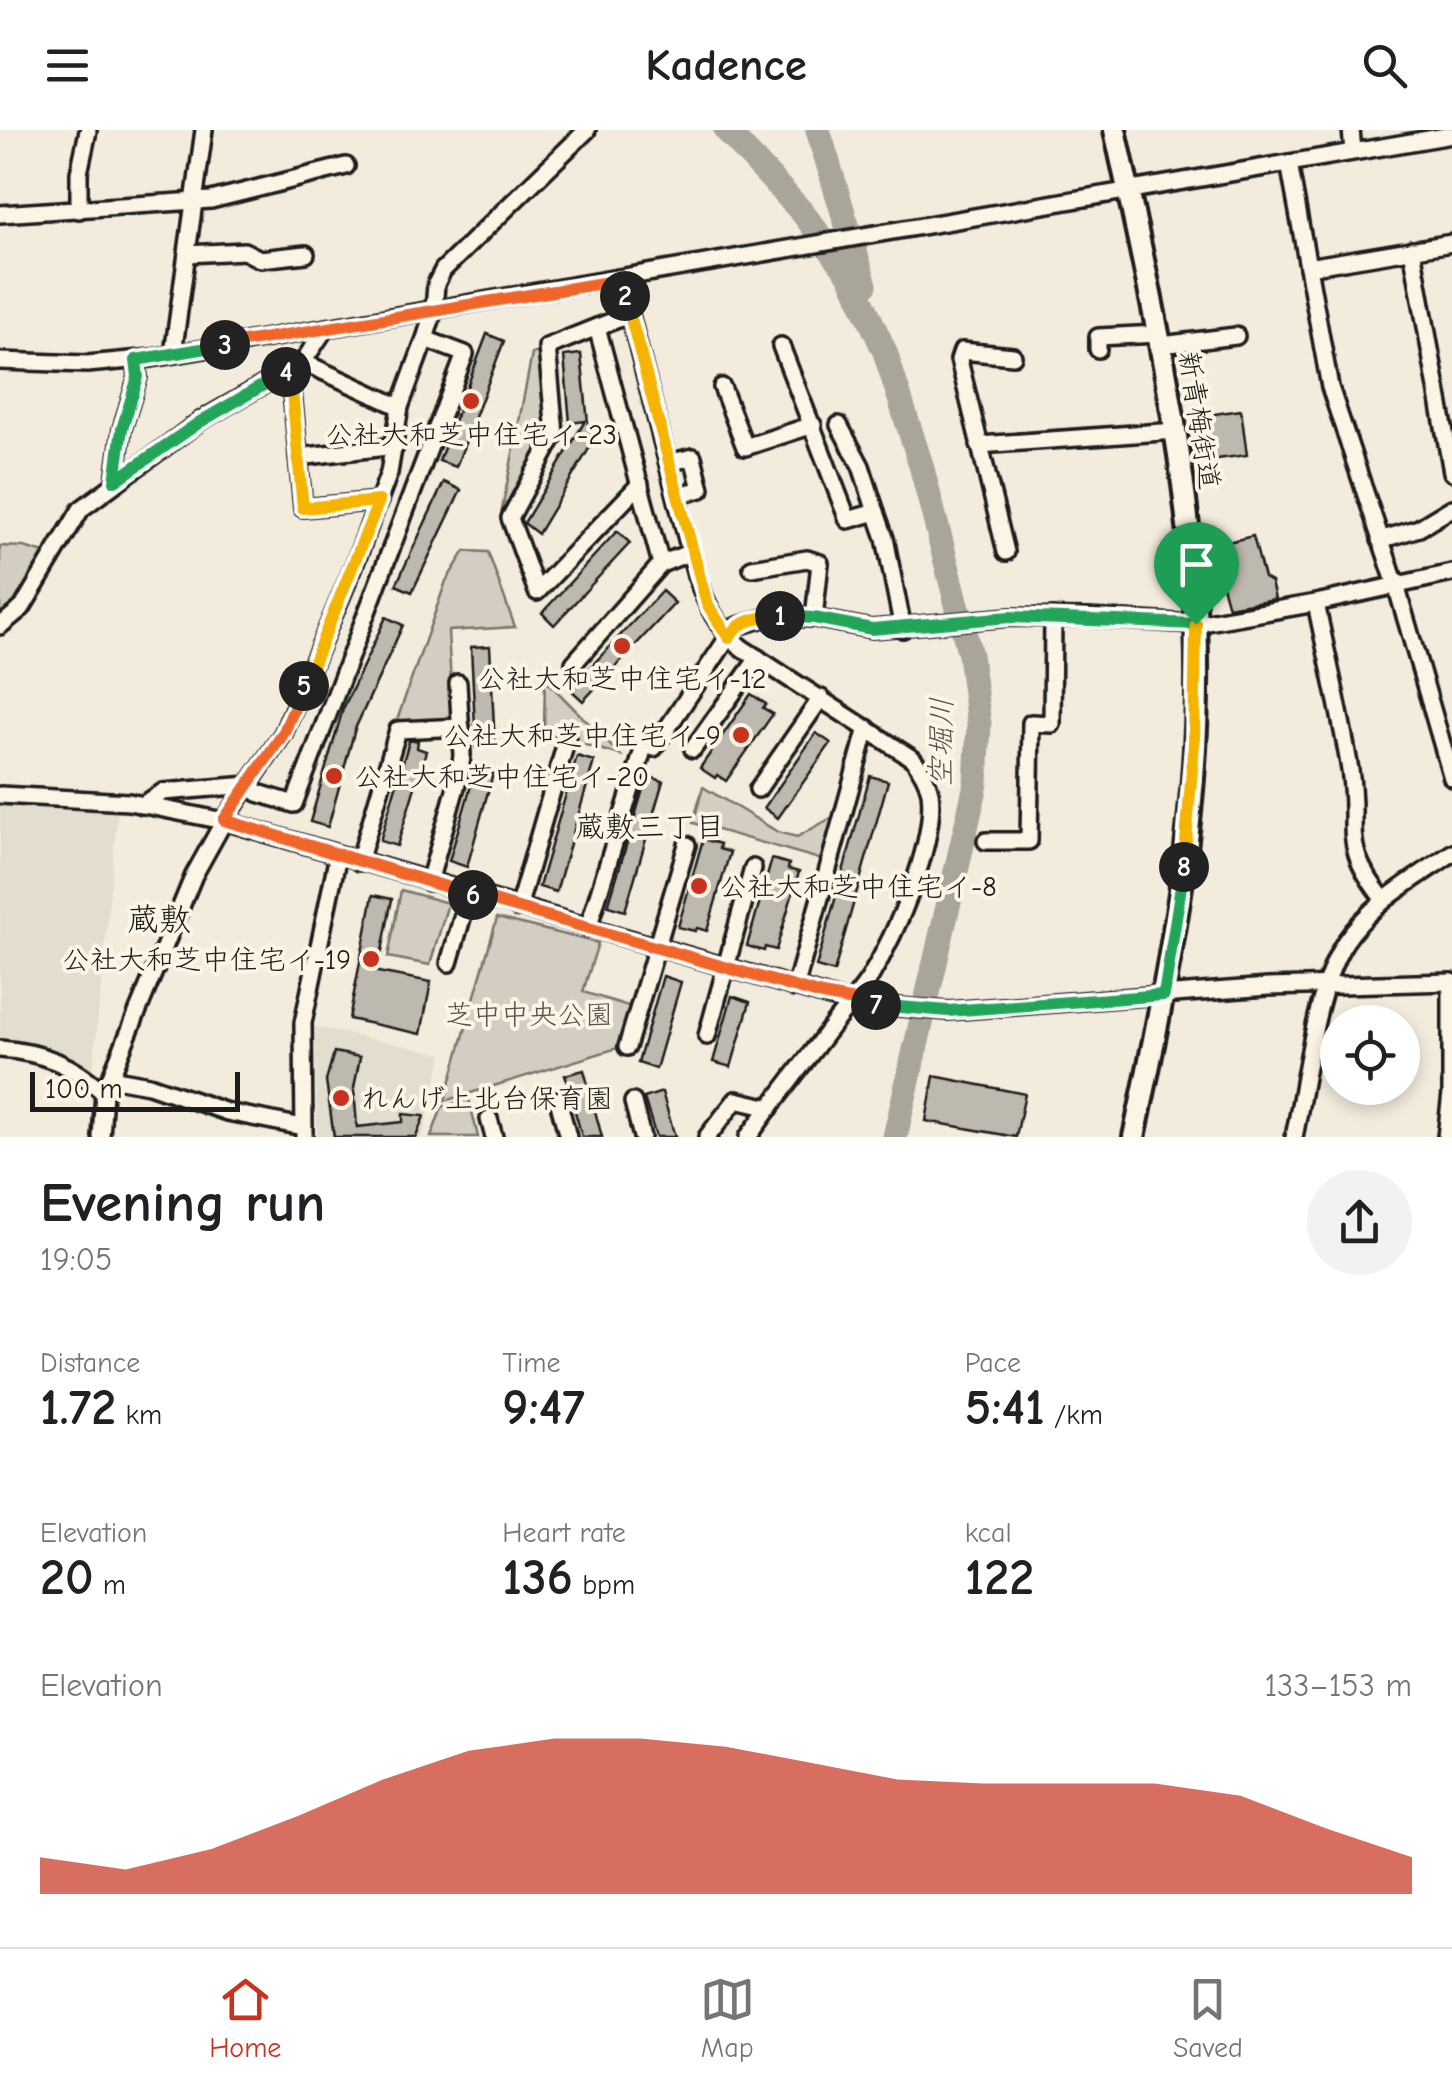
<!DOCTYPE html>
<meta charset="utf-8">
<style>
:root{--surface:#fff;--page:#f2f2f2;--text:#202124;--muted:#757577;--line:#e0e0e0;--accent:#c8321e}
body{margin:0;font-family:"Comic Neue","Klee One",sans-serif;background:var(--page);color:var(--text);height:100vh;display:flex;flex-direction:column;font-size:38px;white-space:nowrap}
*{box-sizing:border-box;margin:0}
p{font-size:32px;color:var(--muted)}
.icon{flex:none;width:55px;height:55px;fill:none;stroke:currentColor;stroke-width:2;stroke-linecap:round;stroke-linejoin:round}
.map{position:relative;height:1007px;overflow:hidden}
.sheet{display:flex;flex-direction:column;background:var(--surface);flex:1}
.sheet>*{flex:none}
.controls{position:absolute;left:1320px;top:875px;display:grid;gap:20px}
.controls a{display:grid;place-items:center;width:100px;height:100px;border-radius:50%;background:var(--surface);box-shadow:0 5px 15px #0003;font-size:50px}
.scale{position:absolute;left:30px;bottom:25px;width:210px;box-sizing:border-box;padding-left:10px;border:5px solid #1c1c1c;border-top:0;font-size:28px;line-height:35px;white-space:nowrap;color:#1c1c1c;-webkit-text-stroke:8px #fcf5e5;paint-order:stroke}
.pin{position:absolute;display:grid;place-items:center;width:85px;height:85px;color:#fff;margin:-102px -42px;border-radius:50% 50% 50% 0;rotate:-45deg;box-shadow:0 0 10px #0007}
.pin .icon{rotate:45deg}
.km{position:absolute;width:50px;height:50px;margin:-25px;border-radius:50%;background:#222;color:#fff;font-size:28px;line-height:50px;text-align:center}
.round{display:grid;place-items:center;flex:none;width:105px;height:105px;border-radius:52px;background:var(--page)}
.overview{display:flex;align-items:center;justify-content:space-between;height:170px;padding:0 40px}
h1{font-size:55px;font-weight:700;line-height:75px}
.stats{display:grid;grid-template-columns:repeat(3,1fr);gap:15px;height:170px;padding:10px 40px}
.stats div{display:grid;align-content:center}
.stats b{font-size:50px;font-weight:700}
.stats small{font-size:28px;font-weight:400}
.stats p{font-size:28px}
.chart{height:280px;padding:20px 40px}
.chart p{display:flex;justify-content:space-between}
.chart svg{width:100%;height:180px;margin-top:10px;fill:var(--accent);opacity:.7}
header{display:flex;justify-content:space-between;align-items:center;height:130px;padding:0 40px;background:var(--surface);font-size:45px;font-weight:700}
.dock{display:flex;justify-content:space-around;align-items:center;height:140px;border-top:2px solid var(--line);background:var(--surface);font-size:28px;color:var(--muted)}
.dock a{display:grid;justify-items:center;gap:5px}
.dock .on{color:var(--accent)}
.map>svg:first-child{display:block}
.built{fill:#e3ddcf}
.green{fill:#d3cec1;stroke:#78756e;stroke-width:2.5}
.lines{fill:none;stroke-linecap:round;stroke-linejoin:round}
.river{stroke:#aaa59b;stroke-width:25}
.building{fill:#beb9ae;stroke:#1c1c1c;stroke-width:2.5}
.minor-casing{stroke:#1c1c1c;stroke-width:22}
.major-casing{stroke:#1c1c1c;stroke-width:28}
.minor{stroke:#fcf5e5;stroke-width:15}
.major{stroke:#fcf5e5;stroke-width:20}
.split-1-casing{stroke:#fff;stroke-width:20}
.split-2-casing{stroke:#fff;stroke-width:20}
.split-3-casing{stroke:#fff;stroke-width:20}
.split-4-casing{stroke:#fff;stroke-width:20}
.split-5-casing{stroke:#fff;stroke-width:20}
.split-6-casing{stroke:#fff;stroke-width:20}
.split-7-casing{stroke:#fff;stroke-width:20}
.split-8-casing{stroke:#fff;stroke-width:20}
.split-9-casing{stroke:#fff;stroke-width:20}
.split-1{stroke:#22a559;stroke-width:12}
.split-2{stroke:#f5b400;stroke-width:12}
.split-3{stroke:#f0652b;stroke-width:12}
.split-4{stroke:#22a559;stroke-width:12}
.split-5{stroke:#f5b400;stroke-width:12}
.split-6{stroke:#f0652b;stroke-width:12}
.split-7{stroke:#f0652b;stroke-width:12}
.split-8{stroke:#22a559;stroke-width:12}
.split-9{stroke:#f5b400;stroke-width:12}
.poi-dot{fill:#c8321e;stroke:#fcf5e5;stroke-width:4}
.labels{text-anchor:middle;stroke-width:8;stroke-linejoin:round;paint-order:stroke}
.street-label{font-size:28px;fill:#1c1c1c;stroke:#fcf5e5}
.poi-label{font-size:28px;fill:#1c1c1c;stroke:#fcf5e5;text-anchor:start}
.park-label{font-size:28px;fill:#53514e;stroke:#fcf5e5}
.water-label{font-size:30px;font-style:italic;fill:#55534f;stroke:#fcf5e5}
.neighbourhood-label{font-size:30px;fill:#1c1c1c;stroke:#fcf5e5}
.quarter-label{font-size:32px;fill:#1c1c1c;stroke:#fcf5e5}
</style>
<header><svg class="icon" aria-label="menu" viewBox="0 0 24 24"><path d="M4 6h16M4 12h16M4 18h16"/></svg>Kadence<svg class="icon" aria-label="search" viewBox="0 0 24 24"><circle cx="10" cy="10" r="6"/><path d="M15 15l6 6"/></svg></header>
<div class="map">
<svg width="1452" height="1007" viewBox="0 0 1452 1007">
<rect width="100%" height="100%" fill="#f3ecdd"/>
<filter id="ink" filterUnits="userSpaceOnUse"><feTurbulence type="fractalNoise" baseFrequency=".01" numOctaves="2"/><feDisplacementMap in="SourceGraphic" scale="20" xChannelSelector="R" yChannelSelector="G"/><feConvolveMatrix kernelMatrix="1 2 1 2 8 2 1 2 1" color-interpolation-filters="sRGB"/></filter>
<g filter="url(#ink)">
<g class="built">
<polygon points="0,671 118,679 93,939 55,925 0,916"/>
<polygon points="315,897 443,924 422,1007 317,1007"/>
</g>
<g class="green">
<polygon points="543,220 551,303 505,385 501,385 532,224"/>
<polygon points="0,416 24,417 48,424 15,478 0,489"/>
<polygon points="465,421 488,422 515,497 448,501 453,591 396,593 446,451"/>
<polygon points="545,549 620,625 547,604 544,599"/>
<polygon points="703,657 778,702 797,707 840,683 826,731 693,693"/>
<polygon points="401,760 448,773 430,835 388,827"/>
<polygon points="497,788 598,813 583,862 635,878 624,916 445,971"/>
<polygon points="469,969 478,1007 431,1007 442,977"/>
</g>
<g class="lines">
<g class="river">
<polyline points="726,0 802,82 850,145 885,222 921,335 970,525 979,594 976,654 895,1007"/>
<polyline points="818,0 865,155"/>
</g>
</g>
<g class="building">
<polygon points="487,204 504,211 456,337 439,331"/>
<polygon points="581,224 589,303 596,307 538,404 524,393 585,291 570,293 564,226"/>
<polygon points="1241,280 1247,325 1202,331 1195,287"/>
<polygon points="444,352 461,360 412,462 396,455"/>
<polygon points="617,401 630,413 554,495 542,483"/>
<polygon points="1253,406 1264,448 1271,452 1275,469 1228,477 1211,416"/>
<polygon points="662,461 675,473 583,571 570,559"/>
<polygon points="386,487 403,495 355,599 328,697 310,692 343,579"/>
<polygon points="490,516 495,617 476,618 471,517"/>
<polygon points="751,564 766,574 763,578 773,584 726,651 717,645 715,648 700,638"/>
<polygon points="816,603 831,613 778,688 764,678"/>
<polygon points="418,610 417,618 426,621 397,716 380,711 409,611"/>
<polygon points="577,626 594,631 556,762 539,757"/>
<polygon points="477,635 494,640 467,737 449,731"/>
<polygon points="647,646 663,651 625,781 608,776"/>
<polygon points="870,646 888,651 834,842 816,837"/>
<polygon points="703,709 720,714 719,719 730,722 707,801 697,798 695,801 678,797"/>
<polygon points="772,729 789,734 788,739 799,742 776,820 765,817 764,821 747,816"/>
<polygon points="373,765 392,769 378,842 431,852 421,904 349,889"/>
<polygon points="663,846 681,852 656,939 638,933"/>
<polygon points="732,866 750,872 731,937 713,932"/>
<polygon points="334,922 360,927 354,958 357,997 403,992 403,984 424,986 416,1007 334,1007 326,951"/>
<polygon points="584,940 602,1007 582,1007 565,945"/>
<polygon points="934,946 1025,964 1016,1007 926,991"/>
<polygon points="662,962 675,1007 656,1007 644,968"/>
</g>
<g class="lines">
<defs>
<g id="minor">
<polyline points="1351,0 1353,21"/>
<polyline points="1289,33 1330,257 1396,455 1452,648"/>
<polyline points="79,80 79,43 88,1"/>
<polyline points="0,84 211,70 346,36"/>
<polyline points="1412,119 1452,342"/>
<polyline points="187,124 244,121 260,129 306,124"/>
<polyline points="1308,137 1452,113"/>
<path d="M621,149L696,445C706,474 717,498 742,518L913,629C921,639 927,649 930,662C937,714 895,805 869,849C858,866 843,881 831,897C803,934 775,970 748,1007"/>
<polyline points="629,185 597,197 661,434 691,422"/>
<polyline points="597,197 547,217 555,304 510,388 537,462 640,354"/>
<polyline points="1161,215 1236,206"/>
<polyline points="781,216 848,390 876,382 885,408 903,499"/>
<polyline points="1098,219 1098,207 1158,204"/>
<polyline points="173,224 204,0"/>
<polyline points="0,231 87,234 152,228 1452,5"/>
<polyline points="303,232 400,277"/>
<polyline points="290,240 303,378 379,371"/>
<polyline points="722,257 745,317 813,295"/>
<polyline points="839,295 861,336 876,382"/>
<polyline points="979,315 1176,301"/>
<polyline points="298,327 396,316"/>
<polyline points="668,333 693,327 701,359 677,366"/>
<polyline points="115,351 122,299 138,247 136,230"/>
<polyline points="1380,410 1419,398 1452,378"/>
<polyline points="1006,422 959,230 962,221 1013,226"/>
<polyline points="752,438 807,429 820,433 814,488"/>
<path d="M1316,473C1327,528 1341,584 1350,640C1360,703 1338,712 1384,770"/>
<polyline points="0,496 22,478 81,379 200,291 303,232 325,199"/>
<polyline points="574,533 661,434"/>
<polyline points="654,618 735,497 767,487 814,488 872,499 1010,487 1088,488 1196,494 1316,473 1452,443"/>
<polyline points="693,619 758,528"/>
<polyline points="758,659 821,568"/>
<polyline points="0,665 129,672 224,691 850,873 948,881 1268,857 1452,852"/>
<polyline points="142,675 163,662 249,655 258,663 294,674 465,224 425,209"/>
<polyline points="986,711 1029,711 1031,593 1052,594 1053,487"/>
<polyline points="359,732 398,600 461,597"/>
<polyline points="429,752 460,643 462,625 458,553"/>
<polyline points="518,778 567,609"/>
<polyline points="588,798 643,620"/>
<polyline points="449,833 469,764"/>
<polyline points="795,858 867,598"/>
<polyline points="707,906 753,738"/>
<polyline points="627,917 687,715"/>
<path d="M0,919C42,922 74,935 104,963"/>
<polyline points="110,948 149,955 227,982 303,997"/>
<polyline points="558,970 568,1007"/>
<polyline points="633,972 642,1007"/>
<polyline points="489,989 494,1007"/>
<polyline points="101,1007 104,963 194,745 224,691 283,604 354,436 389,343 400,277 425,209 434,180 436,154 443,140 587,0"/>
<polyline points="304,1007 303,893 338,725"/>
<polyline points="707,1007 736,970 770,978"/>
<path d="M1294,1007C1306,951 1315,859 1345,812C1371,773 1415,749 1452,723"/>
<polyline points="1446,1007 1451,963 1451,852"/>
</g>
<path id="major" d="M1115,0C1151,164 1188,327 1196,495C1204,669 1170,838 1134,1007"/>
</defs>
<use href="#minor" class="minor-casing"/>
<use href="#major" class="major-casing"/>
<use href="#minor" class="minor"/>
<use href="#major" class="major"/>
</g>
</g>
<g class="lines" filter="url(#ink)">
<defs>
<polyline id="split-1" points="780,486 814,488 872,499 1010,487 1196,494"/>
<path id="split-2" d="M625,166L707,474L729,508C738,490 760,487 780,486"/>
<polyline id="split-3" points="225,215 621,150 625,166"/>
<polyline id="split-4" points="225,215 136,230 138,247 122,299 115,351 200,292 286,242"/>
<polyline id="split-5" points="286,242 290,240 303,378 379,371 304,556"/>
<polyline id="split-6" points="304,556 283,604 224,690 473,765"/>
<polyline id="split-7" points="473,765 822,865 876,875"/>
<polyline id="split-8" points="876,875 948,881 1164,865 1184,737"/>
<polyline id="split-9" points="1184,737 1194,614 1196,494"/>
</defs>
<use href="#split-1" class="split-1-casing"/>
<use href="#split-2" class="split-2-casing"/>
<use href="#split-3" class="split-3-casing"/>
<use href="#split-4" class="split-4-casing"/>
<use href="#split-5" class="split-5-casing"/>
<use href="#split-6" class="split-6-casing"/>
<use href="#split-7" class="split-7-casing"/>
<use href="#split-8" class="split-8-casing"/>
<use href="#split-9" class="split-9-casing"/>
<use href="#split-1" class="split-1"/>
<use href="#split-2" class="split-2"/>
<use href="#split-3" class="split-3"/>
<use href="#split-4" class="split-4"/>
<use href="#split-5" class="split-5"/>
<use href="#split-6" class="split-6"/>
<use href="#split-7" class="split-7"/>
<use href="#split-8" class="split-8"/>
<use href="#split-9" class="split-9"/>
</g>
<g class="poi-dot">
<circle cx="471" cy="271" r="10"/>
<circle cx="622" cy="516" r="10"/>
<circle cx="741" cy="605" r="10"/>
<circle cx="334" cy="646" r="10"/>
<circle cx="699" cy="756" r="10"/>
<circle cx="371" cy="829" r="10"/>
<circle cx="341" cy="968" r="10"/>
</g>
<g class="labels">
<g class="street-label">
<text transform="translate(1200 290) rotate(81)" y="10">新青梅街道</text>
</g>
<g class="poi-label">
<text x="471" y="314" text-anchor="middle">公社大和芝中住宅イ-23</text>
<text x="622" y="558" text-anchor="middle">公社大和芝中住宅イ-12</text>
<text x="721" y="615" text-anchor="end">公社大和芝中住宅イ-9</text>
<text x="354" y="656">公社大和芝中住宅イ-20</text>
<text x="719" y="766">公社大和芝中住宅イ-8</text>
<text x="351" y="839" text-anchor="end">公社大和芝中住宅イ-19</text>
<text x="361" y="978">れんげ上北台保育園</text>
</g>
<g class="park-label">
<text x="529" y="894">芝中中央公園</text>
</g>
<g class="water-label">
<text transform="translate(941 612) rotate(-89)" y="10">空堀川</text>
</g>
<g class="neighbourhood-label">
<text x="650" y="707">蔵敷三丁目</text>
</g>
<g class="quarter-label">
<text x="159" y="800">蔵敷</text>
</g>
</g>
</svg>
<div class="controls">
<a><svg class="icon" aria-label="locate" viewBox="0 0 24 24"><circle cx="12" cy="12" r="6"/><path d="M12 2v4M12 18v4M2 12h4M18 12h4"/></svg></a>
</div>
<div class="scale">100 m</div>
<div class="pin" style="left:1196px;top:494px;background:#1e9e55"><svg class="icon" aria-label="arrive" viewBox="0 0 24 24"><path d="M6 21V4h12l-3 4 3 4H6"/></svg></div>
<b class="km" style="left:780px;top:486px">1</b>
<b class="km" style="left:625px;top:166px">2</b>
<b class="km" style="left:225px;top:215px">3</b>
<b class="km" style="left:286px;top:242px">4</b>
<b class="km" style="left:304px;top:556px">5</b>
<b class="km" style="left:473px;top:765px">6</b>
<b class="km" style="left:876px;top:875px">7</b>
<b class="km" style="left:1184px;top:737px">8</b>
</div>
<section class="sheet">
<div class="overview"><div><h1>Evening run</h1><p>19:05</p></div><a class="round"><svg class="icon" aria-label="share" viewBox="0 0 24 24"><path d="M12 15V3M7 8l5-5 5 5M5 13v7h14v-7"/></svg></a></div>
<div class="stats">
<div><p>Distance</p><b>1.72<small> km</small></b></div>
<div><p>Time</p><b>9:47</b></div>
<div><p>Pace</p><b>5:41<small> /km</small></b></div>
</div>
<div class="stats">
<div><p>Elevation</p><b>20<small> m</small></b></div>
<div><p>Heart rate</p><b>136<small> bpm</small></b></div>
<div><p>kcal</p><b>122</b></div>
</div>
<div class="chart"><p><span>Elevation</span>133–153 m</p>
<svg viewBox="0 0 160 44" preserveAspectRatio="none"><path d="M0 44V35L10 38L20 33L30 25L40 16L50 9L60 6L70 6L80 8L90 12L100 16L110 17L120 17L130 17L140 20L150 28L160 35V44z"/></svg>
</div>
</section>
<nav class="dock">
<a class="on"><svg class="icon" aria-label="home" viewBox="0 0 24 24"><path d="M3 11l9-7 9 7M6 9v11h12V9"/></svg>Home</a>
<a><svg class="icon" aria-label="map" viewBox="0 0 24 24"><path d="M3 6l6-2 6 2 6-2v14l-6 2-6-2-6 2zM9 4v14M15 6v14"/></svg>Map</a>
<a><svg class="icon" aria-label="saved" viewBox="0 0 24 24"><path d="M7 4h10v16l-5-4-5 4z"/></svg>Saved</a>
</nav>
